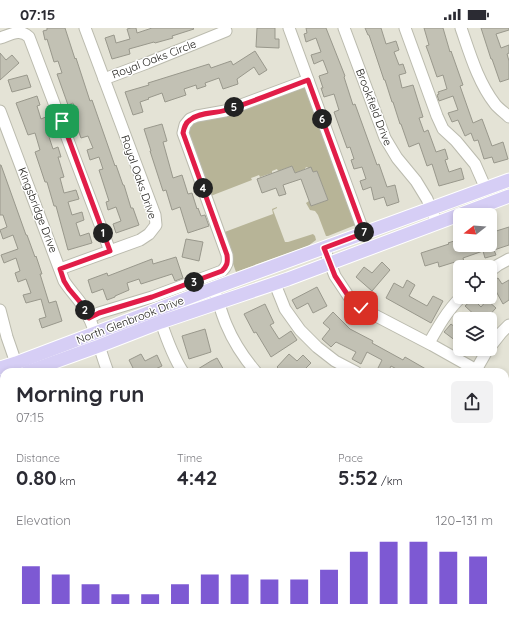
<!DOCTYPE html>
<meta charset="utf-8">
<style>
:root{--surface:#fff;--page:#f2f2f3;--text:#2b2b33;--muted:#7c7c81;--accent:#7d59d3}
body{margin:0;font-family:Quicksand,sans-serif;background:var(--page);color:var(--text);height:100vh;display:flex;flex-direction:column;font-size:15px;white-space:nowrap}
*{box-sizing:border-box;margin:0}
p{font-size:13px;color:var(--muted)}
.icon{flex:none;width:22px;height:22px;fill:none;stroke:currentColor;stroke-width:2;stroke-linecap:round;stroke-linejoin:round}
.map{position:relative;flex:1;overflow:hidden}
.sheet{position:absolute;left:0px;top:340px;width:509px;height:256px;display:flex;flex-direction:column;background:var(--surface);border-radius:12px 12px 0 0;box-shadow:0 2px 6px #0003}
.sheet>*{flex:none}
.needle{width:26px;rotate:253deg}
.controls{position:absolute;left:453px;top:180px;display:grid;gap:8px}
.controls a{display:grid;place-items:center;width:44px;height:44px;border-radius:6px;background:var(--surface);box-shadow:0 2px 6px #0003;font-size:20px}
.pin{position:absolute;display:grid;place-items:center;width:34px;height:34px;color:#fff;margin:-17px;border-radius:8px;box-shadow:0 2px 6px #0006}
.km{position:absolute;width:20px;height:20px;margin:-10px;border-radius:50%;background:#222;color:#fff;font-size:11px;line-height:20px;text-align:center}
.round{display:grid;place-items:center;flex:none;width:42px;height:42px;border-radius:6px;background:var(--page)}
.headline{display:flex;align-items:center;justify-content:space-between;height:68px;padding:0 16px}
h1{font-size:22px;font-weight:700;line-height:30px}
.stats{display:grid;grid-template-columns:repeat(3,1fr);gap:6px;height:68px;padding:4px 16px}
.stats div{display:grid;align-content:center}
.stats b{font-size:20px;font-weight:700}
.stats small{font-size:11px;font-weight:400}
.stats p{font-size:11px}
.chart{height:112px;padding:8px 16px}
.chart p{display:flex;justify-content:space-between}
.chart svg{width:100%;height:72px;margin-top:4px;stroke:var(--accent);stroke-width:6}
.status{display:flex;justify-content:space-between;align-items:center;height:28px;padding:0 20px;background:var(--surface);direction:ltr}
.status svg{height:11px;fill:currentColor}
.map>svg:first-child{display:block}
.green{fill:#b7b497}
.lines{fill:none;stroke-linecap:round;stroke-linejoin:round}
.stream{stroke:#969476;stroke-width:2.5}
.building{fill:#c2c1b4;stroke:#99988c}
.minor-casing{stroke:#bbbbae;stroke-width:13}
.major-casing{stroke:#fff;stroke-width:15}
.minor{stroke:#fff;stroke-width:11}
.major{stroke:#d6cef5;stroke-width:13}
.route-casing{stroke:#fff;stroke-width:8}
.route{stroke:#e11d48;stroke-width:5}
.labels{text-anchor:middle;stroke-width:3;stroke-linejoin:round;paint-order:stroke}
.street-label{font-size:11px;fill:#1a1915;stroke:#fff}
</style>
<div class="status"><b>07:15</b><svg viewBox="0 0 49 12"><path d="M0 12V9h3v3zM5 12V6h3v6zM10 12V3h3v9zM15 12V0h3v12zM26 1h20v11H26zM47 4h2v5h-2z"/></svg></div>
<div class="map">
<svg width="509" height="596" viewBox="0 0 509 596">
<rect width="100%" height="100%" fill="#e4e3d6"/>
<g class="green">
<polygon points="304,56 358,196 328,208 326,208 318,187 315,183 310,182 306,175 309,173 311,178 328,172 317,143 313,144 307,139 305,140 305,141 295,145 292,138 278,143 277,141 272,143 272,145 260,149 259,147 251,150 252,152 208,169 186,104 188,96"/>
<polygon points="277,179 277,180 273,182 285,214 288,214 313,206 315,208 316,212 308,218 236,244 222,205 273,186 272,181"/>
</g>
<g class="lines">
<polyline class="stream" points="266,592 273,596"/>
</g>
<g class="building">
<polygon points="47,0 65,0 75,31 76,30 90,73 92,72 115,138 116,137 123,157 124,157 131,180 133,180 139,197 116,205 113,196 121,193 116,179 108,182 106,174 109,173 99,142 103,141 99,129 90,132 87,122 93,120 88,108 81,110 73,88 77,87 73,75 68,77 57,46 62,45 58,33 54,34 47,11 45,12 43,3 47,2"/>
<polygon points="131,0 136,0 137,5 152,0 193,0 194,1 172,8 173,10 155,15 154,14 129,21 130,26 112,31 105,10 114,7 116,15 130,11 127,1"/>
<polygon points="257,0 275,0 275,11 279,11 279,20 256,19"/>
<polygon points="306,0 326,0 345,48 344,49 353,77 355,76 377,137 379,136 387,159 395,157 399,174 387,178 384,169 374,172 371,159 363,162 360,153 366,151 362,139 354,141 351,132 354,131 350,119 347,120 334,84 339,82 334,66 324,69 321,60 323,60 319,48 328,45 323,32 314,36 311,27 321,24 316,10 306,14 304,6 307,5"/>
<polygon points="365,0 381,0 386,16 396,13 399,22 394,24 399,37 403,36 406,45 399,47 402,60 413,57 423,89 419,90 424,104 428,102 436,124 445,121 448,131 445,132 449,144 461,140 464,151 439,158 432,136 427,138 419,115 409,119 401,96 400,96 393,74 392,74 385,52 384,52 369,7 368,7"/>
<polygon points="424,0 443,0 450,24 451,23 463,57 460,58 473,95 482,91 492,118 503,114 508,131 494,135 492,129 484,131 478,112 474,113 471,105 465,108 458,92 452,94 448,85 458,82 453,68 439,73 437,67 439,66 438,64 447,61 443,47 437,49 429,26 426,18 429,17"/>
<polygon points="481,0 509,0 509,2 496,6 501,20 509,17 509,25 507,26 509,33 509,51 500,54 492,31 491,31"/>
<polygon points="255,23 267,42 259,47 254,39 237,51 238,56 223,61 219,50 205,55 206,58 197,61 196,57 184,61 186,67 165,74 162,65 148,70 149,71 140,74 143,84 133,87 125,64 149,57 148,55 209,36 211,40 231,33 233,37"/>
<polygon points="0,25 6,32 12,27 19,35 0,52"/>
<polygon points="27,47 31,59 12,64 8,52"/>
<polygon points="37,68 40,77 37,78 41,91 48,88 53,105 48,106 53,121 58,119 61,129 58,129 64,149 60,150 64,165 76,162 79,171 68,174 72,187 82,184 84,192 76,195 80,208 89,205 92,215 68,222 56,178 54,178 47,154 45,154 35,124 40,122 35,105 28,107 16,75"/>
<polygon points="162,96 167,113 163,114 173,150 182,147 188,166 192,165 197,181 198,180 201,188 205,187 209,198 188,205 180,179 172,182 166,162 163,163 150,123 151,123 144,101"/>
<polygon points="0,137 1,137 26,207 27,207 35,229 36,228 42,246 40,246 49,275 56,273 62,293 42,300 39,291 46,289 41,271 26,275 23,267 31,265 26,251 18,254 15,245 20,243 16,230 4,235 1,227 18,221 13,207 3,211 0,202 7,199 3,187 0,187"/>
<polygon points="292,138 295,145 311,139 313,144 317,143 328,172 311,178 301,151 283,157 286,166 279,168 276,160 262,165 257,151"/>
<polygon points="509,199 509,217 494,222 496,227 485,230 483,223 463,230 465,237 457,240 455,234 439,239 438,234 425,238 421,225 449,216 448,215 460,211 460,217 490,217 490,205"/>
<polygon points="186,211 203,214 199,233 182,229"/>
<polygon points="176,229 183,250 175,253 172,246 141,256 139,251 127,255 129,262 115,268 115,269 107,272 103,261 92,265 88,252 107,245 108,248 152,231 153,236"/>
<polygon points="382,234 390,242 372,263 356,249 364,239 372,245"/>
<polygon points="498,250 502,256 509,252 509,272 503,276 491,254"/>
<polygon points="407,252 415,257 409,268 427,278 433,268 443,273 431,295 386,270 394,255 403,260"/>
<polygon points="317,259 327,278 313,285 308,275 297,281 292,272"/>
<polygon points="473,271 481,279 487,272 496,280 486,291 479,291 465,278"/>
<polygon points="265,276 274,295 270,297 279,311 291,303 297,312 271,329 256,304 254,305 244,286"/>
<polygon points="333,284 350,301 373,313 372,315 403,332 405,329 431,344 402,344 391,338 388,344 381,344 377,342 382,332 367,324 361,336 352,331 356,324 336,314 331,319 322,311 330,301 323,295"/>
<polygon points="451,296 460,303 460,316 444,304"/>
<polygon points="205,301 211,324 189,331 182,308"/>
<polygon points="141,326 145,333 157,327 162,338 149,344 135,344 129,332"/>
<polygon points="289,326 297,333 303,327 311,335 302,344 282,344 277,339"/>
<polygon points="217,330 225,344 193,344 211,333"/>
</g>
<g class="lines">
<defs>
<g id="minor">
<polyline points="289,0 364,205"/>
<polyline points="344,0 385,110 397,130 416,153 427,171 437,195"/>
<polyline points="405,0 437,88 443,101 456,113 475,136 486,161"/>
<path d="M461,0C470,26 478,54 495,76C499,81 505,85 509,89"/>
<path d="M0,10C10,7 20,0 29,9L110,223"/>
<polyline points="104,51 147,35 226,3"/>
<path d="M0,83L64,253C71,264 80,272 86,283C96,302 100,324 108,344"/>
<polyline points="324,220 335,248 349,269 361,280 432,317 480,344"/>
<polyline points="60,241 140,212 149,206 156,197 155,187 85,0"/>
<polyline points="490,243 498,237 509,231"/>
<polyline points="275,256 285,281 300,302 317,319 335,333 356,344"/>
<path d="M214,260C218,272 221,284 226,296C233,313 244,330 256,344"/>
<polyline points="0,282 7,309 16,335"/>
<path d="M89,290L99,285L152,269L222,243C227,238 228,235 227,227L183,105L185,97L190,91L197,88L225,83L308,52"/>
<path d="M161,294C167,312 173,329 183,344"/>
<path d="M429,315C438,299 447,283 461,269"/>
<polyline points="490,319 501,305 509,297"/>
<polyline points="476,342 488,321"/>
<polyline points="505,357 509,359"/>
<polyline points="505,424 509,427"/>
<polyline points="0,438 4,446"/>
<polyline points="0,486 4,484"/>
<polyline points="505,503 509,511"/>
<polyline points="505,539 509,537"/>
<polyline points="0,553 4,552"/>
<polyline points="29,592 31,596"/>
<polyline points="104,592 106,596"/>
<polyline points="418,592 425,596"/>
<polyline points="141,596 151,592"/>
<polyline points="304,596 307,592"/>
</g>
<g id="major">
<polyline points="0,340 16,335 214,260 509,152"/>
<polyline points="27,344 99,318 161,294 288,251 509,168"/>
<polyline points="0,354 4,353"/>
</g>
</defs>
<use href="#minor" class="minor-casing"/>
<use href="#major" class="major-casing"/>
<use href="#minor" class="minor"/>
<use href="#major" class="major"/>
</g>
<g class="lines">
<defs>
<path id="route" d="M62,93L110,223L60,241L64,253L69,261L80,274L89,290L99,285L152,269L222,243C227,238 228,235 227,227L183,105C184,100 185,95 190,92C199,84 214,86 226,82C253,74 281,62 308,52L364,205L324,220L335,248L349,269L361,280"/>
</defs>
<use href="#route" class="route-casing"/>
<use href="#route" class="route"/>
</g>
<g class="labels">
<g class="street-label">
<text transform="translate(154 31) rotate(-21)" y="4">Royal Oaks Circle</text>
<text transform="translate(374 79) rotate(69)" y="4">Brookfield Drive</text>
<text transform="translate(139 149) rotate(71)" y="4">Royal Oaks Drive</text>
<text transform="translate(38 182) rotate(69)" y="4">Kingsbridge Drive</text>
<text transform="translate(130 292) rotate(-21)" y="4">North Glenbrook Drive</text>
</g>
</g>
</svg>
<div class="controls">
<a><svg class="needle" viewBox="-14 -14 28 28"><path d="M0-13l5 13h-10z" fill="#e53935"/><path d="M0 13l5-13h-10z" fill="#7c7c81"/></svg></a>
<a><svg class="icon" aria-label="locate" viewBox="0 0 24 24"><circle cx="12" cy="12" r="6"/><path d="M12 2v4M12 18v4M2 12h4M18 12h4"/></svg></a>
<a><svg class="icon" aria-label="layers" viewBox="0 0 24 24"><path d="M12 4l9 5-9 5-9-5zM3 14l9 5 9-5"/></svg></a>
</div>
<div class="pin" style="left:62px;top:93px;background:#1e9e55"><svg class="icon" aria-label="arrive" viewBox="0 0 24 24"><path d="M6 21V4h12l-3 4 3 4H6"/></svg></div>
<div class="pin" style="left:361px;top:280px;background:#d93025"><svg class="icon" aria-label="check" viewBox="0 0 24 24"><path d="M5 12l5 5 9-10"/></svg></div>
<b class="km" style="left:103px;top:205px">1</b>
<b class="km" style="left:85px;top:282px">2</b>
<b class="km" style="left:194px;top:254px">3</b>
<b class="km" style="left:203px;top:160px">4</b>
<b class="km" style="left:234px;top:79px">5</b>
<b class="km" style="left:322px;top:91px">6</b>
<b class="km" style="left:364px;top:204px">7</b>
<section class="sheet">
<div class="headline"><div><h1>Morning run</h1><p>07:15</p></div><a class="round"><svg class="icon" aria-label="share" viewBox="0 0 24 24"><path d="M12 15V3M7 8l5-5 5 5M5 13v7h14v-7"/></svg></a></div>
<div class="stats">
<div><p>Distance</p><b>0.80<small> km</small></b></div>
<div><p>Time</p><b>4:42</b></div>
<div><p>Pace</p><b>5:52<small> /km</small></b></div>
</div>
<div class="chart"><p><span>Elevation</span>120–131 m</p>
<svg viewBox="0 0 160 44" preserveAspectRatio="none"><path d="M5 44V21M15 44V26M25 44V32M35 44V38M45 44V38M55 44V32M65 44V26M75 44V26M85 44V29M95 44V29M105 44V23M115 44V12M125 44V6M135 44V6M145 44V12M155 44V15"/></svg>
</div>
</section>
</div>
